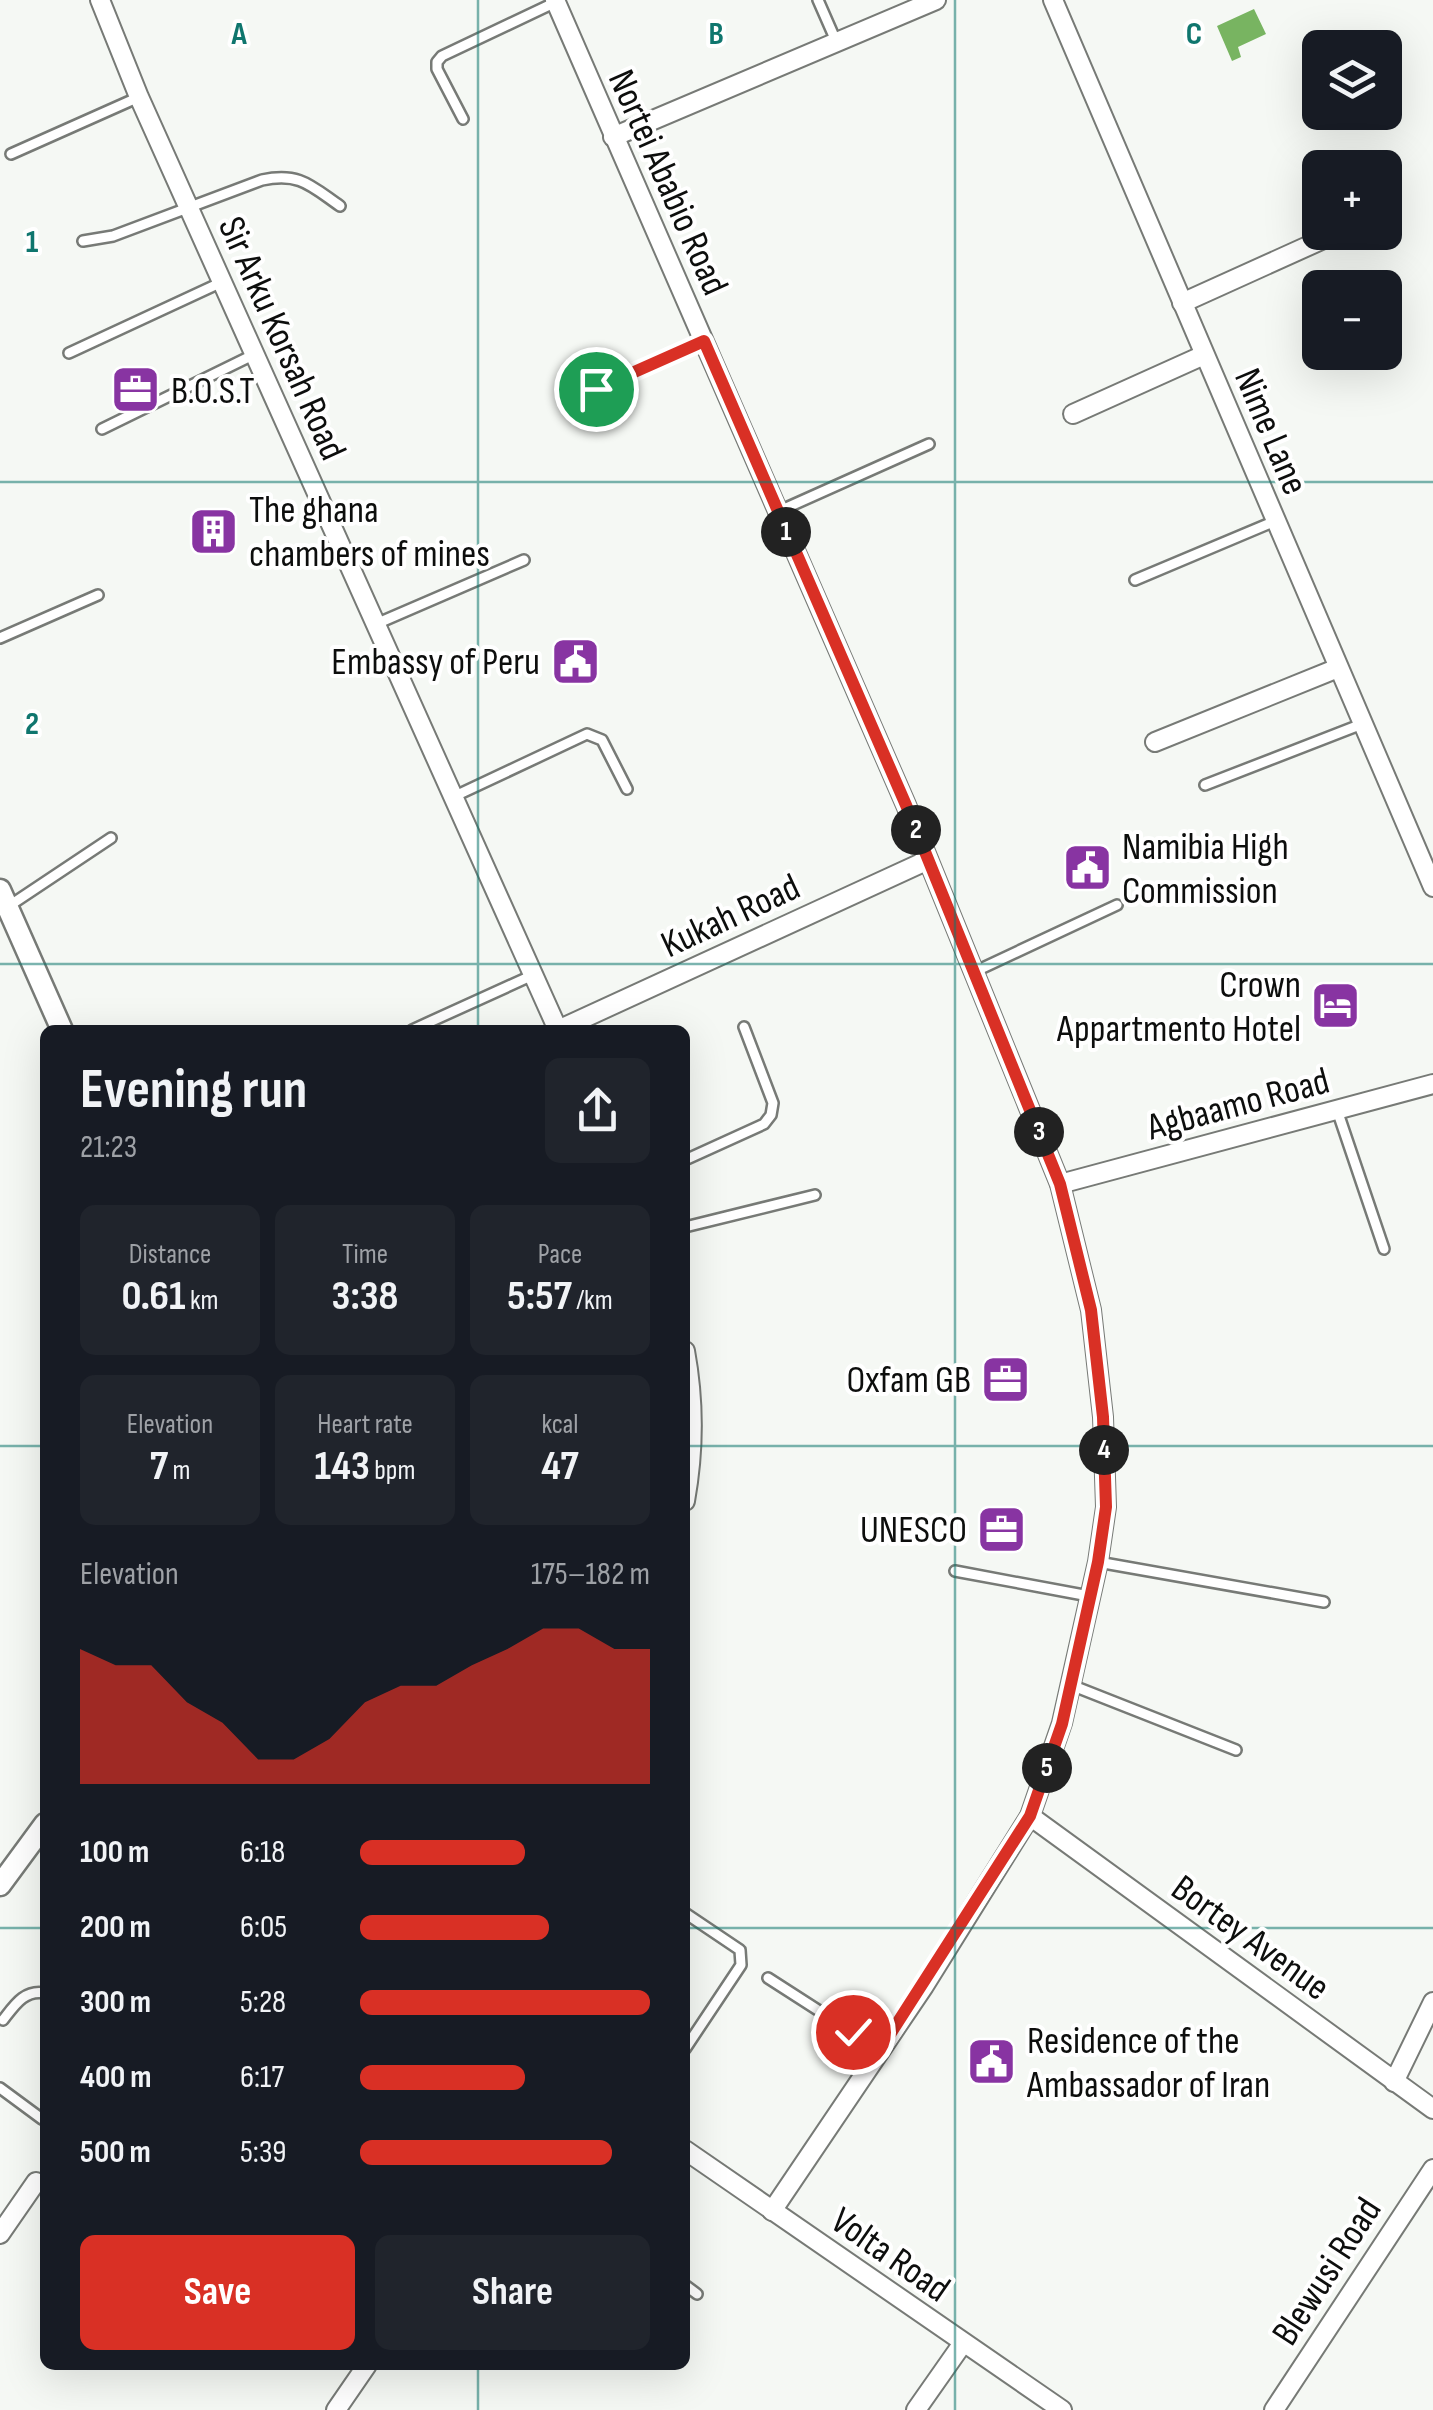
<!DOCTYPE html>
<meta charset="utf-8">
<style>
:root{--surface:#171b24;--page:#20242c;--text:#f1f3f6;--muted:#9ea1a6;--accent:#d93025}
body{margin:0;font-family:"Sofia Sans Condensed",sans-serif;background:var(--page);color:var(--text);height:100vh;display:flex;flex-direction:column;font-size:38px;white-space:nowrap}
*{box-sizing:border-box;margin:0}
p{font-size:32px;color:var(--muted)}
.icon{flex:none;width:55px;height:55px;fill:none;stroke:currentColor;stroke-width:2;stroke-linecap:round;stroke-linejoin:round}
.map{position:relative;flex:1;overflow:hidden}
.sheet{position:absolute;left:40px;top:1025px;width:650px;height:1345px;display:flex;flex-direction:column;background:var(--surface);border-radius:15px;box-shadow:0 10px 40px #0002}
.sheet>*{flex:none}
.controls{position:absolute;left:1302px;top:30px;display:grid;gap:20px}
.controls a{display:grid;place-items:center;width:100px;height:100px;border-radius:15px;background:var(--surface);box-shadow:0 10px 40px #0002;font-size:50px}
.pin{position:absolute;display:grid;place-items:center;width:85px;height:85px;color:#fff;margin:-42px;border:5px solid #fff;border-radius:50%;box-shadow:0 2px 10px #0007}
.km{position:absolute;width:50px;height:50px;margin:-25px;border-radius:50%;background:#222;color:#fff;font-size:28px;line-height:50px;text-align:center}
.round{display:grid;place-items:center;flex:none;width:105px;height:105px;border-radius:15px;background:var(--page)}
.overview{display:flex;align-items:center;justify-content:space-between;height:170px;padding:0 40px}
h1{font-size:55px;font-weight:700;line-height:75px}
.figures{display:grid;grid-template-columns:repeat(3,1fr);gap:15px;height:170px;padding:10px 40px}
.figures div{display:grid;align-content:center;border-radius:15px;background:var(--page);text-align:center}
.figures b{font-size:42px;font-weight:700}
.figures small{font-size:28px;font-weight:400}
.figures p{font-size:28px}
.chart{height:280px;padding:20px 40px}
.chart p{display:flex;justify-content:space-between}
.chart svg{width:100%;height:180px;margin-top:10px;fill:var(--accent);opacity:.7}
.cta{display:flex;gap:20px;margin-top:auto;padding:20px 40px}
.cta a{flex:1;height:115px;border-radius:15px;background:var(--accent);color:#fff;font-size:40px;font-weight:700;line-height:115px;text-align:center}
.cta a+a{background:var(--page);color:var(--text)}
ul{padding:0 40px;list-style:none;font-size:32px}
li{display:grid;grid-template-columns:160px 120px 1fr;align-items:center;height:75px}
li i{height:25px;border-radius:12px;background:var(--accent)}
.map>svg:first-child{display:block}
.water{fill:#78b461}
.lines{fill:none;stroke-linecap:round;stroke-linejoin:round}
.service-casing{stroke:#777a76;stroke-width:14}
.minor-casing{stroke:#777a76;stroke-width:22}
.tertiary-casing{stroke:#777a76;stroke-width:25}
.service{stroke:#fff;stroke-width:9}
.minor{stroke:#fff;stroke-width:18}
.tertiary{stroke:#fff;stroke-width:20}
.route-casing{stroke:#fff;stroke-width:20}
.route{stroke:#d93025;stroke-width:12}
.grid{fill:none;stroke:#0f766e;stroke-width:2.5;stroke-opacity:0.55}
.labels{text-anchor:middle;stroke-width:8;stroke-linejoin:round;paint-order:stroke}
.street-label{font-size:38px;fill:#0d0e0d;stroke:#fff}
.poi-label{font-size:38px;fill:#0d0e0d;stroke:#fff;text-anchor:start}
.grid-label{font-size:32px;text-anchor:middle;font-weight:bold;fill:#0f766e;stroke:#fff;stroke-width:8;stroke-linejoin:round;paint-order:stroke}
</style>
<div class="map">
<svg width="1433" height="2410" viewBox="0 0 1433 2410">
<rect width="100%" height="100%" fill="#f5f8f4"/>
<polygon class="water" points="1254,9 1266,34 1238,47 1241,57 1232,61 1217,26"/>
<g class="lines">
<defs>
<g id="service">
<polyline points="818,0 836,41"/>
<polyline points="463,119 437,69 437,62 442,56 556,2"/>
<polyline points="11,154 139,97"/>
<path d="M83,241L113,236L262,180C300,172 311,186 340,206"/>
<polyline points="69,353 222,282"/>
<polyline points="595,389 703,341"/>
<polyline points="102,429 255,354"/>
<polyline points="777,512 929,444"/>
<polyline points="1135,580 1275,521"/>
<polyline points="376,624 524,560"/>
<polyline points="0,638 98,595"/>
<polyline points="1205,785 1362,724"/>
<polyline points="453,797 587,734 602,740 627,789"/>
<polyline points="9,906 111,838"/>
<polyline points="974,972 1117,905"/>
<polyline points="412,1030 533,975"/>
<polyline points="1337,1110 1384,1249"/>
<polyline points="685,1160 764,1124 771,1115 773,1103 744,1027"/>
<polyline points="685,1227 815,1195"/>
<polyline points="1098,1562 1324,1602"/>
<polyline points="955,1571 1089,1596"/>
<polyline points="1071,1685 1236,1750"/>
<polyline points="685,1913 740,1950 741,1965 685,2049"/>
<polyline points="768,1978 880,2050"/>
<path d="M3,2020C14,2006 24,1989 45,1993"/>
<polyline points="0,2088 42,2119"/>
<polyline points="685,2285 697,2294"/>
</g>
<g id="minor">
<polyline points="100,0 139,97 558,1030"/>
<polyline points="555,0 906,805 1060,1184 1091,1310 1103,1417 1106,1507 1098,1562 1062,1723 1030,1816 924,1986 772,2211"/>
<polyline points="1053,0 1433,887"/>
<polyline points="613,137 936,0"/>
<polyline points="1182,303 1339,232"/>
<polyline points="1073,414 1204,355"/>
<polyline points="1155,742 1338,668"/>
<polyline points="558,1030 928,860"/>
<polyline points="1060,1184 1433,1084"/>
<path d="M685,1351C694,1400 694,1451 685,1501"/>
<polyline points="1030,1816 1433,2109"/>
<polyline points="1394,2082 1433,2002"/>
<polyline points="685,2150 1062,2410"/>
<polyline points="0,2234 36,2182"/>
<polyline points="336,2410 367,2365"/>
<polyline points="916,2410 963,2343"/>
<polyline points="1274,2410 1433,2169"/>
</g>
<g id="tertiary">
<polyline points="0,890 62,1030"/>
<polyline points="0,1885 45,1824"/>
</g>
</defs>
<use href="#service" class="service-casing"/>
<use href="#minor" class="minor-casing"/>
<use href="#tertiary" class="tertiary-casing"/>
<use href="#service" class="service"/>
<use href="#minor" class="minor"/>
<use href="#tertiary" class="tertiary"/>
</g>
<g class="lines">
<defs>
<polyline id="route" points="596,389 704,341 906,805 1060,1184 1091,1310 1103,1417 1106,1507 1098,1562 1062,1724 1030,1816 880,2050 853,2032"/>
</defs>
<use href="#route" class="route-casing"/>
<use href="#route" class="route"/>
</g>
<path class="grid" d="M478,0V1030M955,0V2410M0,482H1433M0,964H1433M0,1446H45M685,1446H1433M0,1928H45M685,1928H1433M478,2365V2410"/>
<defs>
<symbol id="office-square" viewBox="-11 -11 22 22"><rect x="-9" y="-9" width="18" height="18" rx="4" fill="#8834a2" stroke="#fff"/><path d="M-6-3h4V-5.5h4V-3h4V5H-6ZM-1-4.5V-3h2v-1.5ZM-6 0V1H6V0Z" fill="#fff"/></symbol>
<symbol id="building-square" viewBox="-11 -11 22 22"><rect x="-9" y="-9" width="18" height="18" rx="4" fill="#8834a2" stroke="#fff"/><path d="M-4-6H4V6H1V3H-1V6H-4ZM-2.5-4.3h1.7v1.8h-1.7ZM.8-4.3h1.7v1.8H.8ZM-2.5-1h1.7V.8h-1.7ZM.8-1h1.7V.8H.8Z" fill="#fff"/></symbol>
<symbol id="civic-square" viewBox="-11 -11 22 22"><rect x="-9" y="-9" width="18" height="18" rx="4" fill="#8834a2" stroke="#fff"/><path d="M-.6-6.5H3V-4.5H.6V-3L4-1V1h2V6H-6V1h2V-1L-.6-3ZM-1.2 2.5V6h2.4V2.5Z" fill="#fff"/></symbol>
<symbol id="hotel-square" viewBox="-11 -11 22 22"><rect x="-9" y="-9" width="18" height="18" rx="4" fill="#8834a2" stroke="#fff"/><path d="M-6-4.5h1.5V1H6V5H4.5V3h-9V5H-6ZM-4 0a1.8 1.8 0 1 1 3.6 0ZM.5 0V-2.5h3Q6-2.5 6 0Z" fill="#fff"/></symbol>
</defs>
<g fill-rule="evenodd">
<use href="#office-square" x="108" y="362" width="55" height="55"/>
<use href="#building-square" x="186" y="504" width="55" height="55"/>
<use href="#civic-square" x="548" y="634" width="55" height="55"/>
<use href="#civic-square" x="1060" y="840" width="55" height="55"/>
<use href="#hotel-square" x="1308" y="978" width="55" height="55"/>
<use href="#office-square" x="978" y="1352" width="55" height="55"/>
<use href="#office-square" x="974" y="1502" width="55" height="55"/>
<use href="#civic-square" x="964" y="2034" width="55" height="55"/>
</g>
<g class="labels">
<g class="street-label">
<text transform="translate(669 182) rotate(66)" y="13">Nortei Ababio Road</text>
<text transform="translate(283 338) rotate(66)" y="13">Sir Arku Korsah Road</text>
<text transform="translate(1272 431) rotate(67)" y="13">Nime Lane</text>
<text transform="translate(730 915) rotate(-25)" y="13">Kukah Road</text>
<text transform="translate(1238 1103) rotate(-15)" y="13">Agbaamo Road</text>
<text transform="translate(1251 1937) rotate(36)" y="13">Bortey Avenue</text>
<text transform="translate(891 2254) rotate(35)" y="13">Volta Road</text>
<text transform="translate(1326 2271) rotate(-57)" y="13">Blewusi Road</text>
</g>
<g class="poi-label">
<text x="171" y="403">B.O.S.T</text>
<text x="249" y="522">The ghana<tspan x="249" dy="44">chambers of mines</tspan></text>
<text x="540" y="674" text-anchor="end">Embassy of Peru</text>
<text x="1122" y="859">Namibia High<tspan x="1122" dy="44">Commission</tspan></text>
<text x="1301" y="997" text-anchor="end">Crown<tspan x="1301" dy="44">Appartmento Hotel</tspan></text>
<text x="971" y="1392" text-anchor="end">Oxfam GB</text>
<text x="967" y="1542" text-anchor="end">UNESCO</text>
<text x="1027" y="2053">Residence of the<tspan x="1027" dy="44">Ambassador of Iran</tspan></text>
</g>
</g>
<g class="grid-label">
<text x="239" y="44">A</text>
<text x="716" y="44">B</text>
<text x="1194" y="44">C</text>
<text x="32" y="252">1</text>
<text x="32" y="734">2</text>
</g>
</svg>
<div class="controls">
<a><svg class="icon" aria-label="layers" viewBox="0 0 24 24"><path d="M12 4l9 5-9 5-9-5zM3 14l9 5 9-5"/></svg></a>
<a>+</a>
<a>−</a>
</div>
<div class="pin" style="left:596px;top:389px;background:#1e9e55"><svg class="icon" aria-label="arrive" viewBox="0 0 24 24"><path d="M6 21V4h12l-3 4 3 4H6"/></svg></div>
<div class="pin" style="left:853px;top:2032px;background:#d93025"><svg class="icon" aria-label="check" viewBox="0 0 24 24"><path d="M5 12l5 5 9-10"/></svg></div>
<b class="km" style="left:786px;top:532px">1</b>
<b class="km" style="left:916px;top:830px">2</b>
<b class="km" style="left:1039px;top:1132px">3</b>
<b class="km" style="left:1104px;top:1450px">4</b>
<b class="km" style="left:1047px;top:1768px">5</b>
<section class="sheet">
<div class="overview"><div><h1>Evening run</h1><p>21:23</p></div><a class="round"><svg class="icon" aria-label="share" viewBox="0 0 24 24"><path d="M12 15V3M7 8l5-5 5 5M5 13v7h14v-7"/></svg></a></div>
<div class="figures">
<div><p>Distance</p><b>0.61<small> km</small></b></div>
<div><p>Time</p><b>3:38</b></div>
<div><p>Pace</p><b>5:57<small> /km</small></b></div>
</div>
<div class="figures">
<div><p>Elevation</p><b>7<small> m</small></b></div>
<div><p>Heart rate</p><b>143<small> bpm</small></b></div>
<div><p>kcal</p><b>47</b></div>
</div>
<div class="chart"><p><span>Elevation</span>175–182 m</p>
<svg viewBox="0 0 160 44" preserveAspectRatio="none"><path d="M0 44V11L10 15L20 15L30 24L40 29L50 38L60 38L70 33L80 24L90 20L100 20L110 15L120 11L130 6L140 6L150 11L160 11V44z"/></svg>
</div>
<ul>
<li><b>100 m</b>6:18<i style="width:57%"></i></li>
<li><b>200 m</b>6:05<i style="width:65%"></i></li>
<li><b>300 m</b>5:28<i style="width:100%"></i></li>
<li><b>400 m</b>6:17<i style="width:57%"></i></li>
<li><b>500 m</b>5:39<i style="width:87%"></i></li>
</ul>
<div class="cta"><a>Save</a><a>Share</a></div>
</section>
</div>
